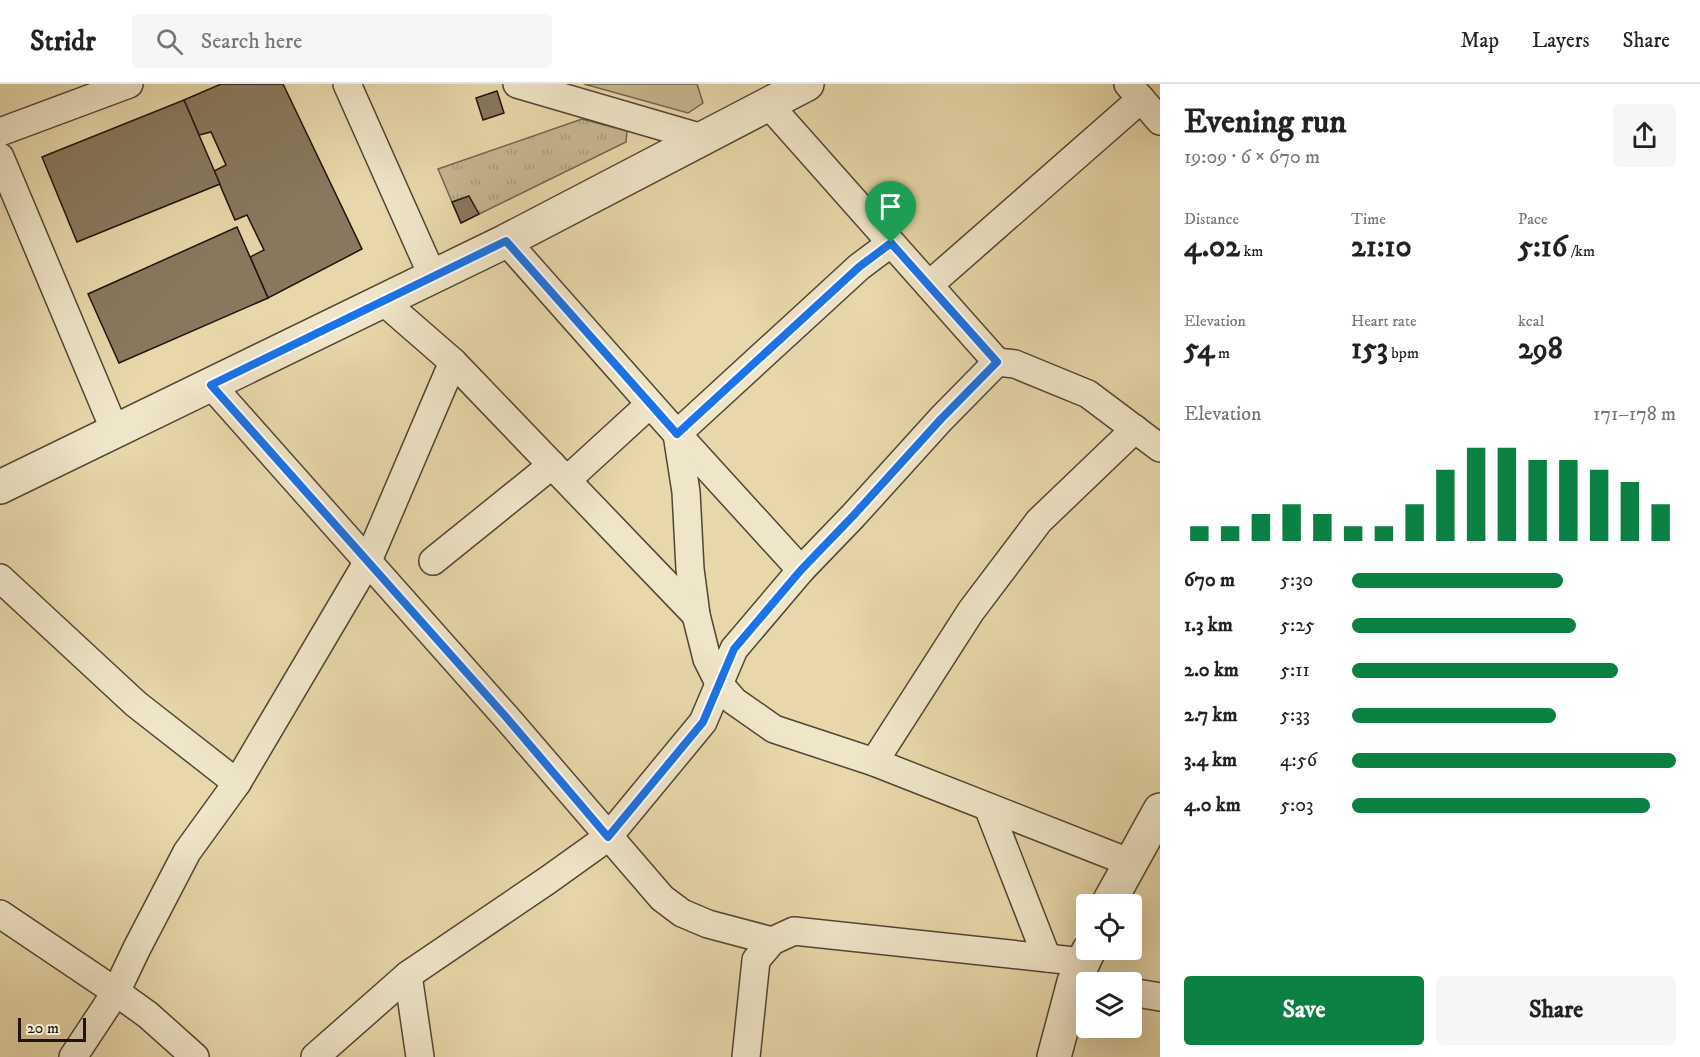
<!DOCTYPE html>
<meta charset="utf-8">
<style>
:root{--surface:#fff;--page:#f6f6f6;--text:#222;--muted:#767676;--line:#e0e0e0;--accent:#0b8043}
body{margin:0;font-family:"IM FELL DW Pica",serif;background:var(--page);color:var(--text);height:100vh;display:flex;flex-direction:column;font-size:22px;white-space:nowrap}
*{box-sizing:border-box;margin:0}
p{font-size:20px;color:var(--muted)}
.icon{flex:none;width:33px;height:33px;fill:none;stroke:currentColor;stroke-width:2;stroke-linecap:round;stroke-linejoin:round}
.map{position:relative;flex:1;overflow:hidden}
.drawer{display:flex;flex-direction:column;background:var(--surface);width:540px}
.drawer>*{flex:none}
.buttons{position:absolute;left:1076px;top:810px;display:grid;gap:12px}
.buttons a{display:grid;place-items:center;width:66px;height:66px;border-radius:6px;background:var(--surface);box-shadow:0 6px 24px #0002;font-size:30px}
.scale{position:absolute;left:18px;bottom:15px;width:68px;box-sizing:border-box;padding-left:6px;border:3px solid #21140b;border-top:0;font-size:16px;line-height:21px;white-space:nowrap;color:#21140b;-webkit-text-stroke:4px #efe5c8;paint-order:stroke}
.pin{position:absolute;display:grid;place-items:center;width:51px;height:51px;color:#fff;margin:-62px -26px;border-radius:50% 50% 50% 0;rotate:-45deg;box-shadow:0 0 6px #0007}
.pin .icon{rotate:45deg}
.round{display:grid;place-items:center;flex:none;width:63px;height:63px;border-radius:6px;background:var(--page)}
.overview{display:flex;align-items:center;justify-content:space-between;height:102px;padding:0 24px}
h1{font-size:33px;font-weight:700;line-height:45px}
.metrics{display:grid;grid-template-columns:repeat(3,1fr);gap:9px;height:102px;padding:6px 24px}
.metrics div{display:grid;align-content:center}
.metrics b{font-size:30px;font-weight:700}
.metrics small{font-size:16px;font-weight:400}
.metrics p{font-size:16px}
.chart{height:168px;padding:12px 24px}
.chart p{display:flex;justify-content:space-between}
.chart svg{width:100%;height:108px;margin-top:6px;stroke:var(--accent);stroke-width:6}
.button{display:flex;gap:12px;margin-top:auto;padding:12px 24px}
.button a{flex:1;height:69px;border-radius:6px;background:var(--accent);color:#fff;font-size:24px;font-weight:700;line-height:69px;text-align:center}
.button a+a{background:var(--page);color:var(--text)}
ul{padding:0 24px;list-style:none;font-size:20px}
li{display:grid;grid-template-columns:96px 72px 1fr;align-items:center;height:45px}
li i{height:15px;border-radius:8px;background:var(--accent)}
header{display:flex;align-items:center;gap:36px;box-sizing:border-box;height:84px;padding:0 30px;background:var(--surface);border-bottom:2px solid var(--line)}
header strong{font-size:28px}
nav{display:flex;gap:33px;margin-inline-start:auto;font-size:21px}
.search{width:420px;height:54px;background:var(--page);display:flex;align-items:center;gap:15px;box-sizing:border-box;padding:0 21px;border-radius:6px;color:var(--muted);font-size:22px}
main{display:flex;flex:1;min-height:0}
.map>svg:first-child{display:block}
.grass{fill:url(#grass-tufts);stroke:#73654d;stroke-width:1.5}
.garden{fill:#c5b68f;stroke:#73654d;stroke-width:1.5}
.building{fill:#88795e;stroke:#21140b;stroke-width:1.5}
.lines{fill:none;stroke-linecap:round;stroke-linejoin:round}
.minor-casing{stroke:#524533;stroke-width:30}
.tertiary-casing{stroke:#524533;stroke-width:36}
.minor{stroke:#efe5c8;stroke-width:27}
.tertiary{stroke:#efe5c8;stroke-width:33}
.route-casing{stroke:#fff;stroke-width:12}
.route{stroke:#1a73e8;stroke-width:8}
</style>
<header>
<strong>Stridr</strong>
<div class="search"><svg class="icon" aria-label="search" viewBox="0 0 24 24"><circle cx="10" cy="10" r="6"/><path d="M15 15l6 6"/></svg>Search here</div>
<nav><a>Map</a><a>Layers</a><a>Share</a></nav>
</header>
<main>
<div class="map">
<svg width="1160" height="973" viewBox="0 0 1160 973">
<defs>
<pattern id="grass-tufts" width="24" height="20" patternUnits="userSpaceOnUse" patternTransform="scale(1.5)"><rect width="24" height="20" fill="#c5b68f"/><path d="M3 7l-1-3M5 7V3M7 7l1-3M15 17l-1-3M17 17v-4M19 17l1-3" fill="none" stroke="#a99c7a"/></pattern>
</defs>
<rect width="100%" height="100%" fill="#e7d7aa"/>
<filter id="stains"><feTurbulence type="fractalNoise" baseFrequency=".00333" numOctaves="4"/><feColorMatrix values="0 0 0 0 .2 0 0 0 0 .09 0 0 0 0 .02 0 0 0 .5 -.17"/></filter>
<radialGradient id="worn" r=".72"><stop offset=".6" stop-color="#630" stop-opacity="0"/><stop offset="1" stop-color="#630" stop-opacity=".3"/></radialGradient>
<polygon class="grass" points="582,35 627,47 626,58 461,139 438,85"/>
<polygon class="garden" points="584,0 697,0 703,19 688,29"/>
<g class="building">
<polygon points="221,0 283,0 362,165 268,214 250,173 264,166 247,131 235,136 214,87 226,81 211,48 199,51 184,16"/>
<polygon points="497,7 504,29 483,36 476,14"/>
<polygon points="184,16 220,100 77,158 42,73"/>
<polygon points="469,112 479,130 461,139 452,118"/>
<polygon points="237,143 268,214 119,279 88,210"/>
</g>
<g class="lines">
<defs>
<g id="minor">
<polyline points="347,0 433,193"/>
<polyline points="517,0 702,54"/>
<polyline points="1128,0 1160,37"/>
<polyline points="768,20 997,278"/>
<polyline points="0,48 129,0"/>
<polyline points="0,73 115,347"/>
<polyline points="506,157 677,350 801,486"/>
<polyline points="891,159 859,183 677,350 686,408 690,485 696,531 707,575 720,601 734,617 774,645 874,678 1131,779"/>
<polyline points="929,201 1141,15"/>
<polyline points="383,217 453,278 696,531"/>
<polyline points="211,301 506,633 662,814 682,829 708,840 772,857"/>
<polyline points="567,396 650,320"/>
<polyline points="433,477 552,381"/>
<polyline points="0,494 136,620 237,699 187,768 137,864 116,908 148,931 195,973"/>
<polyline points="874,678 971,527 1039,437 1135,345"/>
<polyline points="237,699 367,479 453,278"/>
<polyline points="988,723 1047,874"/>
<polyline points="0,830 116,908 73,973"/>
<polyline points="408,891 420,973"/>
<polyline points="1131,908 1160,913"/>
<polyline points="315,973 408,891 548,796 608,753 703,638 734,565 801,486 853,432 941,335 997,278 1015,280 1088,310 1160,364"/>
<polyline points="746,973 756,876 772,857 794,847 1084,878"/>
</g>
<g id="tertiary">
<polyline points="0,403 506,157 807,0"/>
<polyline points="1108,820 1160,726"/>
<polyline points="1054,973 1074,898 1089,866"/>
</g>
</defs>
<use href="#minor" class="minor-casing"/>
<use href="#tertiary" class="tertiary-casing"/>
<use href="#minor" class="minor"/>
<use href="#tertiary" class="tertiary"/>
</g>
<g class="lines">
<defs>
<polygon id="route" points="506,157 677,350 859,183 891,159 997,278 941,335 853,432 801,486 734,565 703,638 608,753 506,633 211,301"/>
</defs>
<use href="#route" class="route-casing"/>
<use href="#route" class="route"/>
</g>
<rect width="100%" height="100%" filter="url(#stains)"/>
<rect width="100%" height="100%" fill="url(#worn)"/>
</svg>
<div class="buttons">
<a><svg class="icon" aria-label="locate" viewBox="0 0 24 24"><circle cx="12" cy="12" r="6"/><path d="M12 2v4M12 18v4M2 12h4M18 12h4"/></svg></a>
<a><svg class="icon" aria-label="layers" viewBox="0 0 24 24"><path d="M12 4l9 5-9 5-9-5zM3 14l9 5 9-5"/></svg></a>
</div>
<div class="scale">20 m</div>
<div class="pin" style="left:891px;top:159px;background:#1e9e55"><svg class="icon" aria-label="arrive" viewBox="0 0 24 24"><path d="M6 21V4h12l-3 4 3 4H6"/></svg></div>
</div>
<section class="drawer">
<div class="overview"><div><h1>Evening run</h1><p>19:09 · 6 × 670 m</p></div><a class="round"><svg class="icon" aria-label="share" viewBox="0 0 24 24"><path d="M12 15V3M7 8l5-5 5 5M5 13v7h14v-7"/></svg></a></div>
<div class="metrics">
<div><p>Distance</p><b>4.02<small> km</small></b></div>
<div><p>Time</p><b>21:10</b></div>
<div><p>Pace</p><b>5:16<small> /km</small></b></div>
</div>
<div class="metrics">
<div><p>Elevation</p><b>54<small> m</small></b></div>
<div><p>Heart rate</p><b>153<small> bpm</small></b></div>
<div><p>kcal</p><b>298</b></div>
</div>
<div class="chart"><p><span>Elevation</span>171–178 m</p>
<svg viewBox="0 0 160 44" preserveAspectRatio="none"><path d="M5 44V38M15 44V38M25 44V33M35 44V29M45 44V33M55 44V38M65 44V38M75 44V29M85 44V15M95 44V6M105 44V6M115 44V11M125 44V11M135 44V15M145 44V20M155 44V29"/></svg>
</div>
<ul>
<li><b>670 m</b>5:30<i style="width:65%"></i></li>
<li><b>1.3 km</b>5:25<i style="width:69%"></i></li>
<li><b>2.0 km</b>5:11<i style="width:82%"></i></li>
<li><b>2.7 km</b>5:33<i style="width:63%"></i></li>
<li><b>3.4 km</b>4:56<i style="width:100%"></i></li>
<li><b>4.0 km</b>5:03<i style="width:92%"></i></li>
</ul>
<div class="button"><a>Save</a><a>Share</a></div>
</section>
</main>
